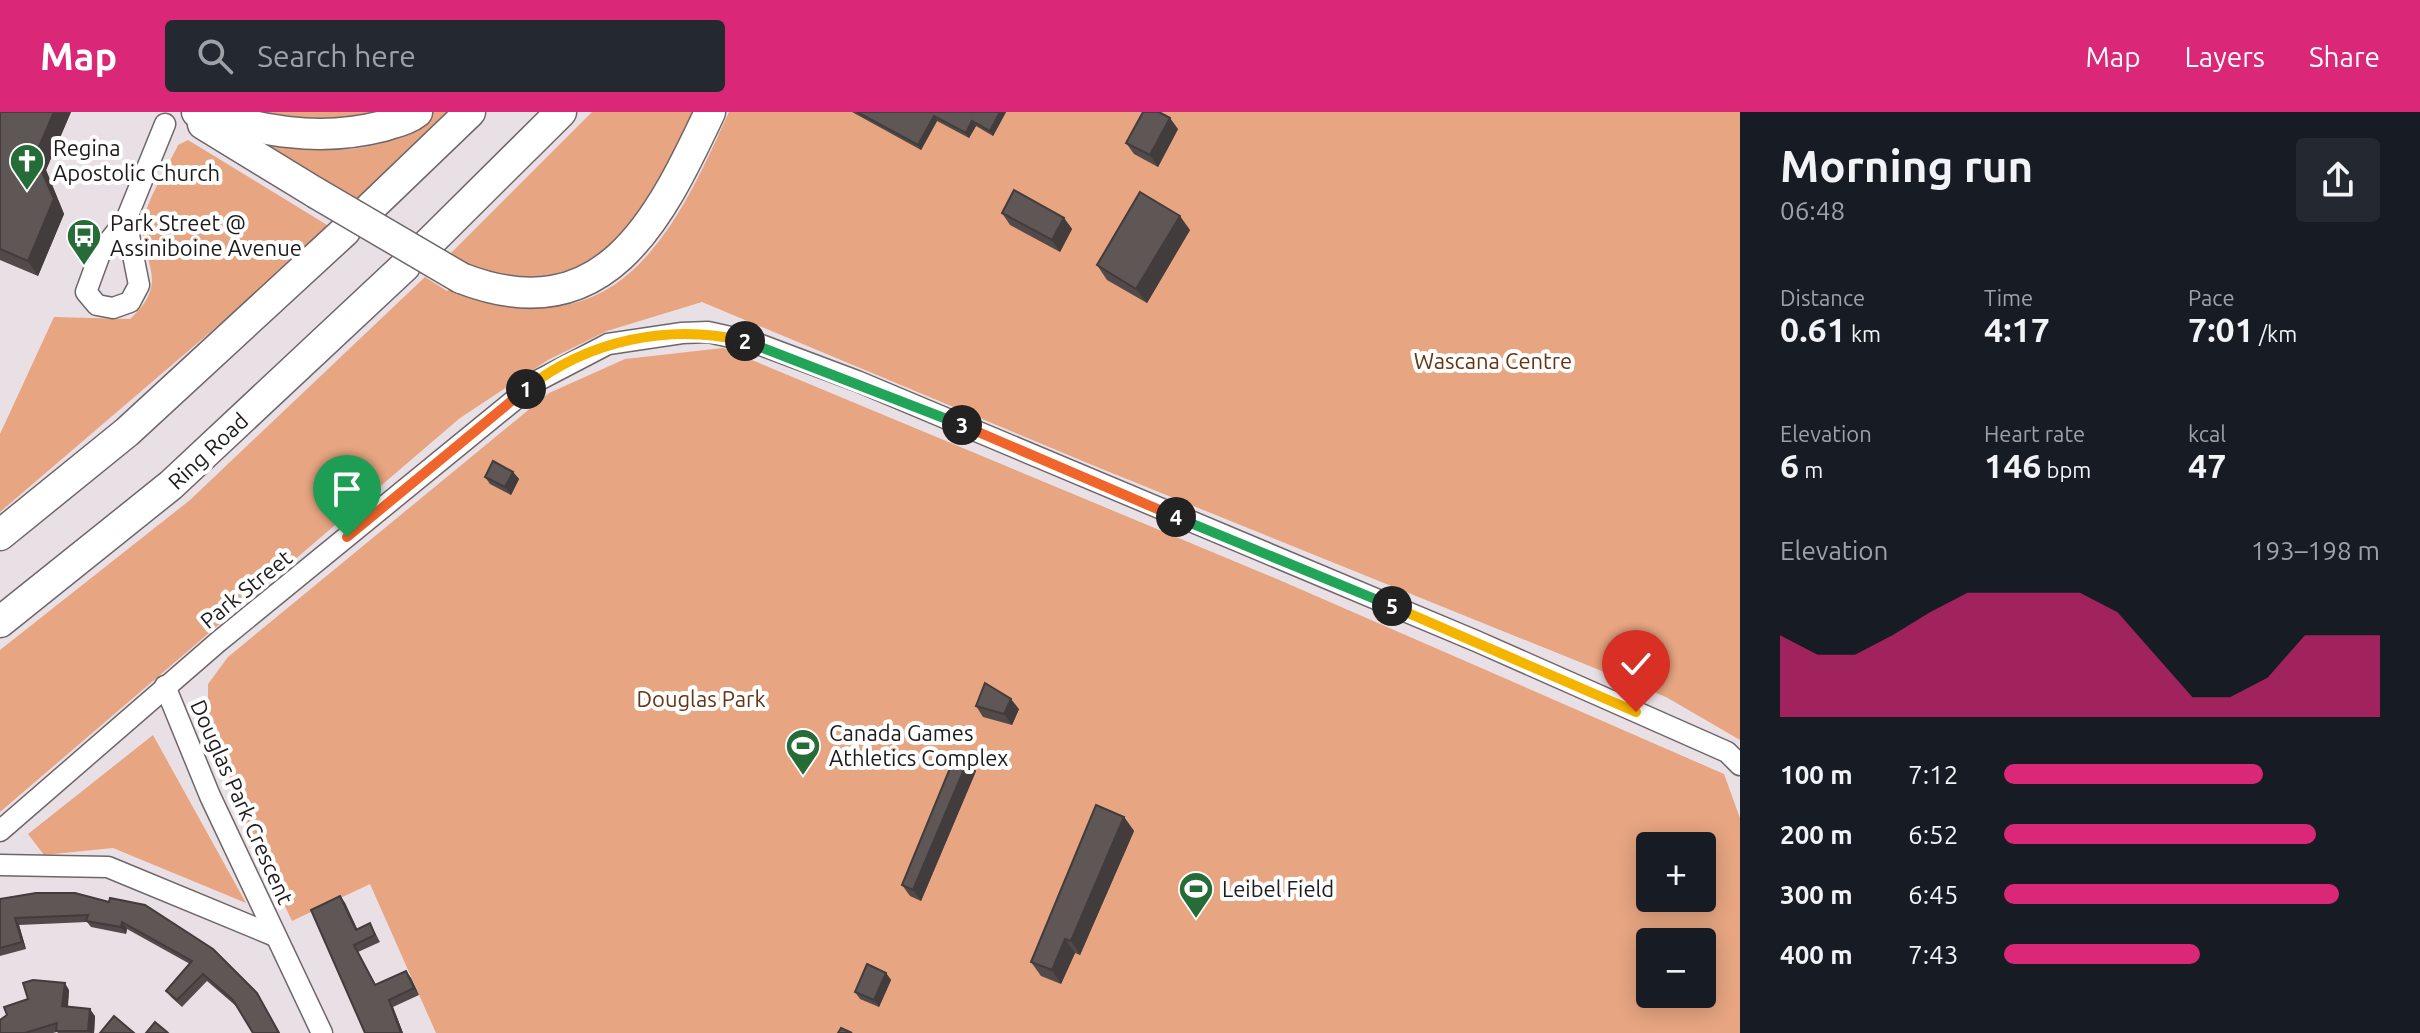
<!DOCTYPE html>
<meta charset="utf-8">
<style>
:root{--surface:#171b24;--page:#242831;--text:#f1f3f6;--muted:#9ea1a6;--accent:#db2777}
body{margin:0;font-family:Ubuntu,sans-serif;background:var(--page);color:var(--text);height:100vh;display:flex;flex-direction:column;font-size:30px;white-space:nowrap}
*{box-sizing:border-box;margin:0}
p{font-size:26px;color:var(--muted)}
.icon{flex:none;width:44px;height:44px;fill:none;stroke:currentColor;stroke-width:2;stroke-linecap:round;stroke-linejoin:round}
.map{position:relative;flex:1;overflow:hidden}
.details{display:flex;flex-direction:column;background:var(--surface);width:680px}
.details>*{flex:none}
.tools{position:absolute;left:1636px;top:720px;display:grid;gap:16px}
.tools a{display:grid;place-items:center;width:80px;height:80px;border-radius:8px;background:var(--surface);box-shadow:0 4px 20px #0003;font-size:40px}
.pin{position:absolute;display:grid;place-items:center;width:68px;height:68px;color:#fff;margin:-82px -34px;border-radius:50% 50% 50% 0;rotate:-45deg;box-shadow:0 0 8px #0007}
.pin .icon{rotate:45deg}
.km{position:absolute;width:40px;height:40px;margin:-20px;border-radius:50%;background:#222;color:#fff;font-size:22px;line-height:40px;text-align:center}
.round{display:grid;place-items:center;flex:none;width:84px;height:84px;border-radius:8px;background:var(--page)}
.overview{display:flex;align-items:center;justify-content:space-between;height:136px;padding:0 40px}
h1{font-size:44px;font-weight:600;line-height:60px}
.metrics{display:grid;grid-template-columns:repeat(3,1fr);gap:12px;height:136px;padding:8px 40px}
.metrics div{display:grid;align-content:center}
.metrics b{font-size:34px;font-weight:600}
.metrics small{font-size:22px;font-weight:400}
.metrics p{font-size:22px}
.chart{height:224px;padding:16px 40px}
.chart p{display:flex;justify-content:space-between}
.chart svg{width:100%;height:144px;margin-top:8px;fill:var(--accent);opacity:.7}
ul{padding:0 40px;list-style:none;font-size:26px}
li{display:grid;grid-template-columns:128px 96px 1fr;align-items:center;height:60px}
li i{height:20px;border-radius:10px;background:var(--accent)}
header{display:flex;align-items:center;gap:48px;box-sizing:border-box;height:112px;padding:0 40px;background:var(--accent);color:#fff}
header strong{font-size:38px}
nav{display:flex;gap:44px;margin-inline-start:auto;font-size:28px}
.search{width:560px;height:72px;background:var(--page);display:flex;align-items:center;gap:20px;box-sizing:border-box;padding:0 28px;border-radius:8px;color:var(--muted);font-size:30px}
main{display:flex;flex:1;min-height:0}
.map>svg:first-child{display:block}
.green{fill:#e7a581;fill-rule:evenodd}
.lines{fill:none;stroke-linecap:round;stroke-linejoin:round}
.minor-casing{stroke:#6e666a;stroke-width:23}
.highway-casing{stroke:#6e666a;stroke-width:33}
.minor{stroke:#fff;stroke-width:20}
.highway{stroke:#fff;stroke-width:30}
.highway-bridge-casing{stroke:#6e666a;stroke-width:33;stroke-linecap:butt}
.highway-bridge{stroke:#fff;stroke-width:30}
.wall{fill:#524a4a}
.shaded-wall{fill:#423c3c}
.building{fill:#5f5656;stroke:#423c3c;stroke-width:2}
.split-1-casing{stroke:#fff;stroke-width:16}
.split-2-casing{stroke:#fff;stroke-width:16}
.split-3-casing{stroke:#fff;stroke-width:16}
.split-4-casing{stroke:#fff;stroke-width:16}
.split-5-casing{stroke:#fff;stroke-width:16}
.split-6-casing{stroke:#fff;stroke-width:16}
.split-1{stroke:#f0652b;stroke-width:10}
.split-2{stroke:#f5b400;stroke-width:10}
.split-3{stroke:#22a559;stroke-width:10}
.split-4{stroke:#f0652b;stroke-width:10}
.split-5{stroke:#22a559;stroke-width:10}
.split-6{stroke:#f5b400;stroke-width:10}
.labels{text-anchor:middle;stroke-width:8;stroke-linejoin:round;paint-order:stroke}
.poi-label{font-size:22px;fill:#1e1b1c;stroke:#fff;text-anchor:start}
.park-label{font-size:22px;fill:#653516;stroke:#fff}
.street-label{font-size:22px;fill:#1e1b1c;stroke:#fff}
</style>
<header>
<strong>Map</strong>
<div class="search"><svg class="icon" aria-label="search" viewBox="0 0 24 24"><circle cx="10" cy="10" r="6"/><path d="M15 15l6 6"/></svg>Search here</div>
<nav><a>Map</a><a>Layers</a><a>Share</a></nav>
</header>
<main>
<div class="map">
<svg width="1740" height="921" viewBox="0 0 1740 921">
<rect width="100%" height="100%" fill="#e9e0e5"/>
<g class="green">
<polygon points="249,0 389,0 324,17"/>
<path d="M433,0H453L362,89L246,25L248,22C319,39 372,53 433,0Z"/>
<polygon points="592,0 700,0 616,140 551,171 474,158 451,141"/>
<path d="M729,0H1740V628L1666,585L1097,355L702,190L607,219L548,248L460,306L0,700V538L190,388L425,165L447,179L453,174C473,181 495,191 517,194C638,211 688,89 729,0Z"/>
<path d="M188,28L332,116L0,400V322L54,205L130,207C174,166 137,150 144,108C147,87 169,53 178,33Z"/>
<path d="M723,236L1277,467L1724,662L1740,706V921H436L370,772L292,809L208,630V572L228,545L549,281L625,247ZM1650,734H1702V786H1650ZM1650,830H1702V882H1650Z"/>
<polygon points="153,623 246,791 113,736 44,743 28,722"/>
</g>
<g class="lines">
<defs>
<g id="minor">
<polyline points="126,108 139,173 130,190 113,196 97,193 86,180 101,139 126,108 165,12"/>
<polyline points="165,574 210,684 322,921"/>
<polyline points="0,719 218,530 539,268 608,232 682,221 708,220 753,230 857,269 1476,529 1727,640 1740,653"/>
<polyline points="0,753 108,755 275,824"/>
</g>
<g id="highway">
<path d="M197,0C260,18 318,31 383,14C395,10 407,8 417,0"/>
<polyline points="203,12 316,81"/>
<polyline points="369,97 470,0"/>
<polyline points="428,132 561,0"/>
<path d="M461,166C604,222 659,108 710,0"/>
<polyline points="0,423 127,320 345,119"/>
<polyline points="0,510 171,373 405,154"/>
</g>
</defs>
<use href="#minor" class="minor-casing"/>
<use href="#highway" class="highway-casing"/>
<use href="#minor" class="minor"/>
<use href="#highway" class="highway"/>
<defs>
<polyline id="highway-bridge" points="316,81 461,166"/>
</defs>
<use href="#highway-bridge" class="highway-bridge-casing"/>
<use href="#highway-bridge" class="highway-bridge"/>
</g>
<g class="wall">
<polygon points="0,0 71,0 46,58 64,102 38,164 0,148"/>
<polygon points="852,0 1006,0 993,24 976,14 969,26 937,9 921,38"/>
<polygon points="1178,17 1158,55 1134,42 1126,31"/>
<polygon points="1002,101 1064,106 1072,117 1060,140 1010,113"/>
<polygon points="1190,118 1147,191 1107,168 1097,153"/>
<polygon points="513,360 519,367 511,383 490,372 485,365"/>
<polygon points="976,594 1019,597 1012,613 983,605"/>
<polygon points="968,648 976,659 921,789 910,784 902,773"/>
<polygon points="1124,705 1134,719 1080,843 1075,841 1061,872 1041,864 1031,850"/>
<polygon points="75,781 261,888 280,921 253,921 236,894 207,869 182,895 171,885 166,879 190,852 127,817 126,822 91,815 87,810 19,813 26,837 0,844 0,787"/>
<polygon points="340,784 345,791 357,817 370,811 380,830 358,840 376,873 406,859 411,866 419,883 393,895 403,921 365,921"/>
<polygon points="886,861 891,868 879,895 860,887 855,880"/>
<polygon points="69,878 68,895 95,904 94,921 58,921 57,920 53,921 0,921 7,903"/>
</g>
<g class="shaded-wall">
<polygon points="54,0 71,0 46,58 64,102 38,164 28,149 35,44"/>
<polygon points="1000,0 1006,0 993,24 990,19"/>
<polygon points="934,4 937,9 921,38 918,33"/>
<polygon points="1170,6 1178,17 1158,55 1150,43"/>
<polygon points="972,9 976,14 969,26 966,21"/>
<polygon points="1180,104 1190,118 1147,191 1136,177"/>
<polygon points="1064,106 1072,117 1060,140 1052,128"/>
<polygon points="513,360 519,367 511,383 505,375"/>
<polygon points="1011,587 1019,597 1012,613 1004,602"/>
<polygon points="968,648 976,659 921,789 913,778"/>
<polygon points="1124,705 1134,719 1080,843 1071,829"/>
<polygon points="340,784 345,791 361,825 356,818"/>
<polygon points="15,806 19,813 26,837 22,830"/>
<polygon points="122,810 127,817 126,822 121,815"/>
<polygon points="1065,827 1075,841 1061,872 1052,858"/>
<polygon points="406,859 411,866 419,883 414,876"/>
<polygon points="886,861 891,868 879,895 874,888"/>
<polygon points="65,871 69,878 67,901 62,894"/>
<polygon points="389,888 393,895 403,921 401,921"/>
<polygon points="90,897 95,904 94,921 90,921 88,919"/>
</g>
<g class="building">
<polygon points="0,0 54,0 35,44 54,87 28,149 0,137"/>
<polygon points="857,0 1000,0 990,19 972,9 966,21 934,4 918,33"/>
<polygon points="1143,0 1159,0 1170,6 1150,43 1126,31"/>
<polygon points="1014,78 1064,106 1052,128 1002,101"/>
<polygon points="1140,80 1180,104 1136,177 1097,153"/>
<polygon points="493,349 513,360 505,375 485,365"/>
<polygon points="985,571 1011,587 1004,602 976,594"/>
<polygon points="955,644 968,648 913,778 902,773"/>
<polygon points="1096,693 1124,705 1071,829 1065,827 1052,858 1031,850"/>
<polygon points="36,781 75,781 109,790 110,786 145,793 213,837 257,881 279,921 253,921 233,888 203,862 177,888 166,879 192,849 122,810 121,815 86,809 88,803 15,806 22,830 0,836 0,787"/>
<polygon points="340,784 356,818 370,811 375,823 354,833 375,873 406,859 414,876 389,888 401,921 365,921 311,798"/>
<polygon points="867,852 886,861 874,888 855,880"/>
<polygon points="33,868 65,871 62,894 90,897 88,919 56,919 57,911 25,921 0,921 0,908 7,903 4,895 28,887 23,871"/>
<polygon points="114,904 134,921 100,921"/>
<polygon points="155,910 167,920 168,921 146,921"/>
<polygon points="841,916 852,921 838,921"/>
</g>
<g class="lines">
<defs>
<polyline id="split-1" points="347,425 526,277"/>
<path id="split-2" d="M526,277C588,228 669,211 745,229"/>
<polyline id="split-3" points="745,229 962,313"/>
<polyline id="split-4" points="962,313 1176,405"/>
<polyline id="split-5" points="1176,405 1392,494"/>
<polyline id="split-6" points="1392,494 1636,600"/>
</defs>
<use href="#split-1" class="split-1-casing"/>
<use href="#split-2" class="split-2-casing"/>
<use href="#split-3" class="split-3-casing"/>
<use href="#split-4" class="split-4-casing"/>
<use href="#split-5" class="split-5-casing"/>
<use href="#split-6" class="split-6-casing"/>
<use href="#split-1" class="split-1"/>
<use href="#split-2" class="split-2"/>
<use href="#split-3" class="split-3"/>
<use href="#split-4" class="split-4"/>
<use href="#split-5" class="split-5"/>
<use href="#split-6" class="split-6"/>
</g>
<defs>
<symbol id="church-pin" viewBox="-11 -11 22 30"><path d="M0 17L-7.5 6A9.5 9.5 0 1 1 7.5 6Z" fill="#256c38" stroke="#fff"/><path d="M-1.2-6h2.4v3.5h3.3v2.4h-3.3V6h-2.4V-.1h-3.3v-2.4h3.3Z" fill="#fff"/></symbol>
<symbol id="bus-pin" viewBox="-11 -11 22 30"><path d="M0 17L-7.5 6A9.5 9.5 0 1 1 7.5 6Z" fill="#256c38" stroke="#fff"/><path d="M-5-6H5V4H4V6H2V4H-2V6H-4V4H-5ZM-3.5-4V0h7V-4ZM-3.5 1.2v1.5H-2V1.2ZM2 1.2v1.5H3.5V1.2Z" fill="#fff"/></symbol>
<symbol id="stadium-pin" viewBox="-11 -11 22 30"><path d="M0 17L-7.5 6A9.5 9.5 0 1 1 7.5 6Z" fill="#256c38" stroke="#fff"/><path d="M0-5a6.5 5 0 1 0 0 10a6.5 5 0 1 0 0-10ZM-3.5-1.8h7v3.6h-7Z" fill="#fff"/></symbol>
</defs>
<g fill-rule="evenodd">
<use href="#church-pin" x="7" y="29" width="40" height="54"/>
<use href="#bus-pin" x="64" y="104" width="40" height="54"/>
<use href="#stadium-pin" x="783" y="614" width="40" height="54"/>
<use href="#stadium-pin" x="1176" y="757" width="40" height="54"/>
</g>
<g class="labels">
<g class="poi-label">
<text x="53" y="44">Regina<tspan x="53" dy="25">Apostolic Church</tspan></text>
<text x="110" y="119">Park Street @<tspan x="110" dy="25">Assiniboine Avenue</tspan></text>
<text x="829" y="629">Canada Games<tspan x="829" dy="25">Athletics Complex</tspan></text>
<text x="1222" y="785">Leibel Field</text>
</g>
<g class="park-label">
<text x="1493" y="257">Wascana Centre</text>
<text x="701" y="595">Douglas Park</text>
</g>
<g class="street-label">
<text transform="translate(208 339) rotate(-43)" y="8">Ring Road</text>
<text transform="translate(246 477) rotate(-39)" y="8">Park Street</text>
<text transform="translate(242 690) rotate(66)" y="8">Douglas Park Crescent</text>
</g>
</g>
</svg>
<div class="tools">
<a>+</a>
<a>−</a>
</div>
<div class="pin" style="left:347px;top:425px;background:#1e9e55"><svg class="icon" aria-label="arrive" viewBox="0 0 24 24"><path d="M6 21V4h12l-3 4 3 4H6"/></svg></div>
<div class="pin" style="left:1636px;top:600px;background:#d93025"><svg class="icon" aria-label="check" viewBox="0 0 24 24"><path d="M5 12l5 5 9-10"/></svg></div>
<b class="km" style="left:526px;top:277px">1</b>
<b class="km" style="left:745px;top:229px">2</b>
<b class="km" style="left:962px;top:313px">3</b>
<b class="km" style="left:1176px;top:405px">4</b>
<b class="km" style="left:1392px;top:494px">5</b>
</div>
<section class="details">
<div class="overview"><div><h1>Morning run</h1><p>06:48</p></div><a class="round"><svg class="icon" aria-label="share" viewBox="0 0 24 24"><path d="M12 15V3M7 8l5-5 5 5M5 13v7h14v-7"/></svg></a></div>
<div class="metrics">
<div><p>Distance</p><b>0.61<small> km</small></b></div>
<div><p>Time</p><b>4:17</b></div>
<div><p>Pace</p><b>7:01<small> /km</small></b></div>
</div>
<div class="metrics">
<div><p>Elevation</p><b>6<small> m</small></b></div>
<div><p>Heart rate</p><b>146<small> bpm</small></b></div>
<div><p>kcal</p><b>47</b></div>
</div>
<div class="chart"><p><span>Elevation</span>193–198 m</p>
<svg viewBox="0 0 160 44" preserveAspectRatio="none"><path d="M0 44V19L10 25L20 25L30 19L40 12L50 6L60 6L70 6L80 6L90 12L100 25L110 38L120 38L130 32L140 19L150 19L160 19V44z"/></svg>
</div>
<ul>
<li><b>100 m</b>7:12<i style="width:69%"></i></li>
<li><b>200 m</b>6:52<i style="width:83%"></i></li>
<li><b>300 m</b>6:45<i style="width:89%"></i></li>
<li><b>400 m</b>7:43<i style="width:52%"></i></li>
</ul>
</section>
</main>
